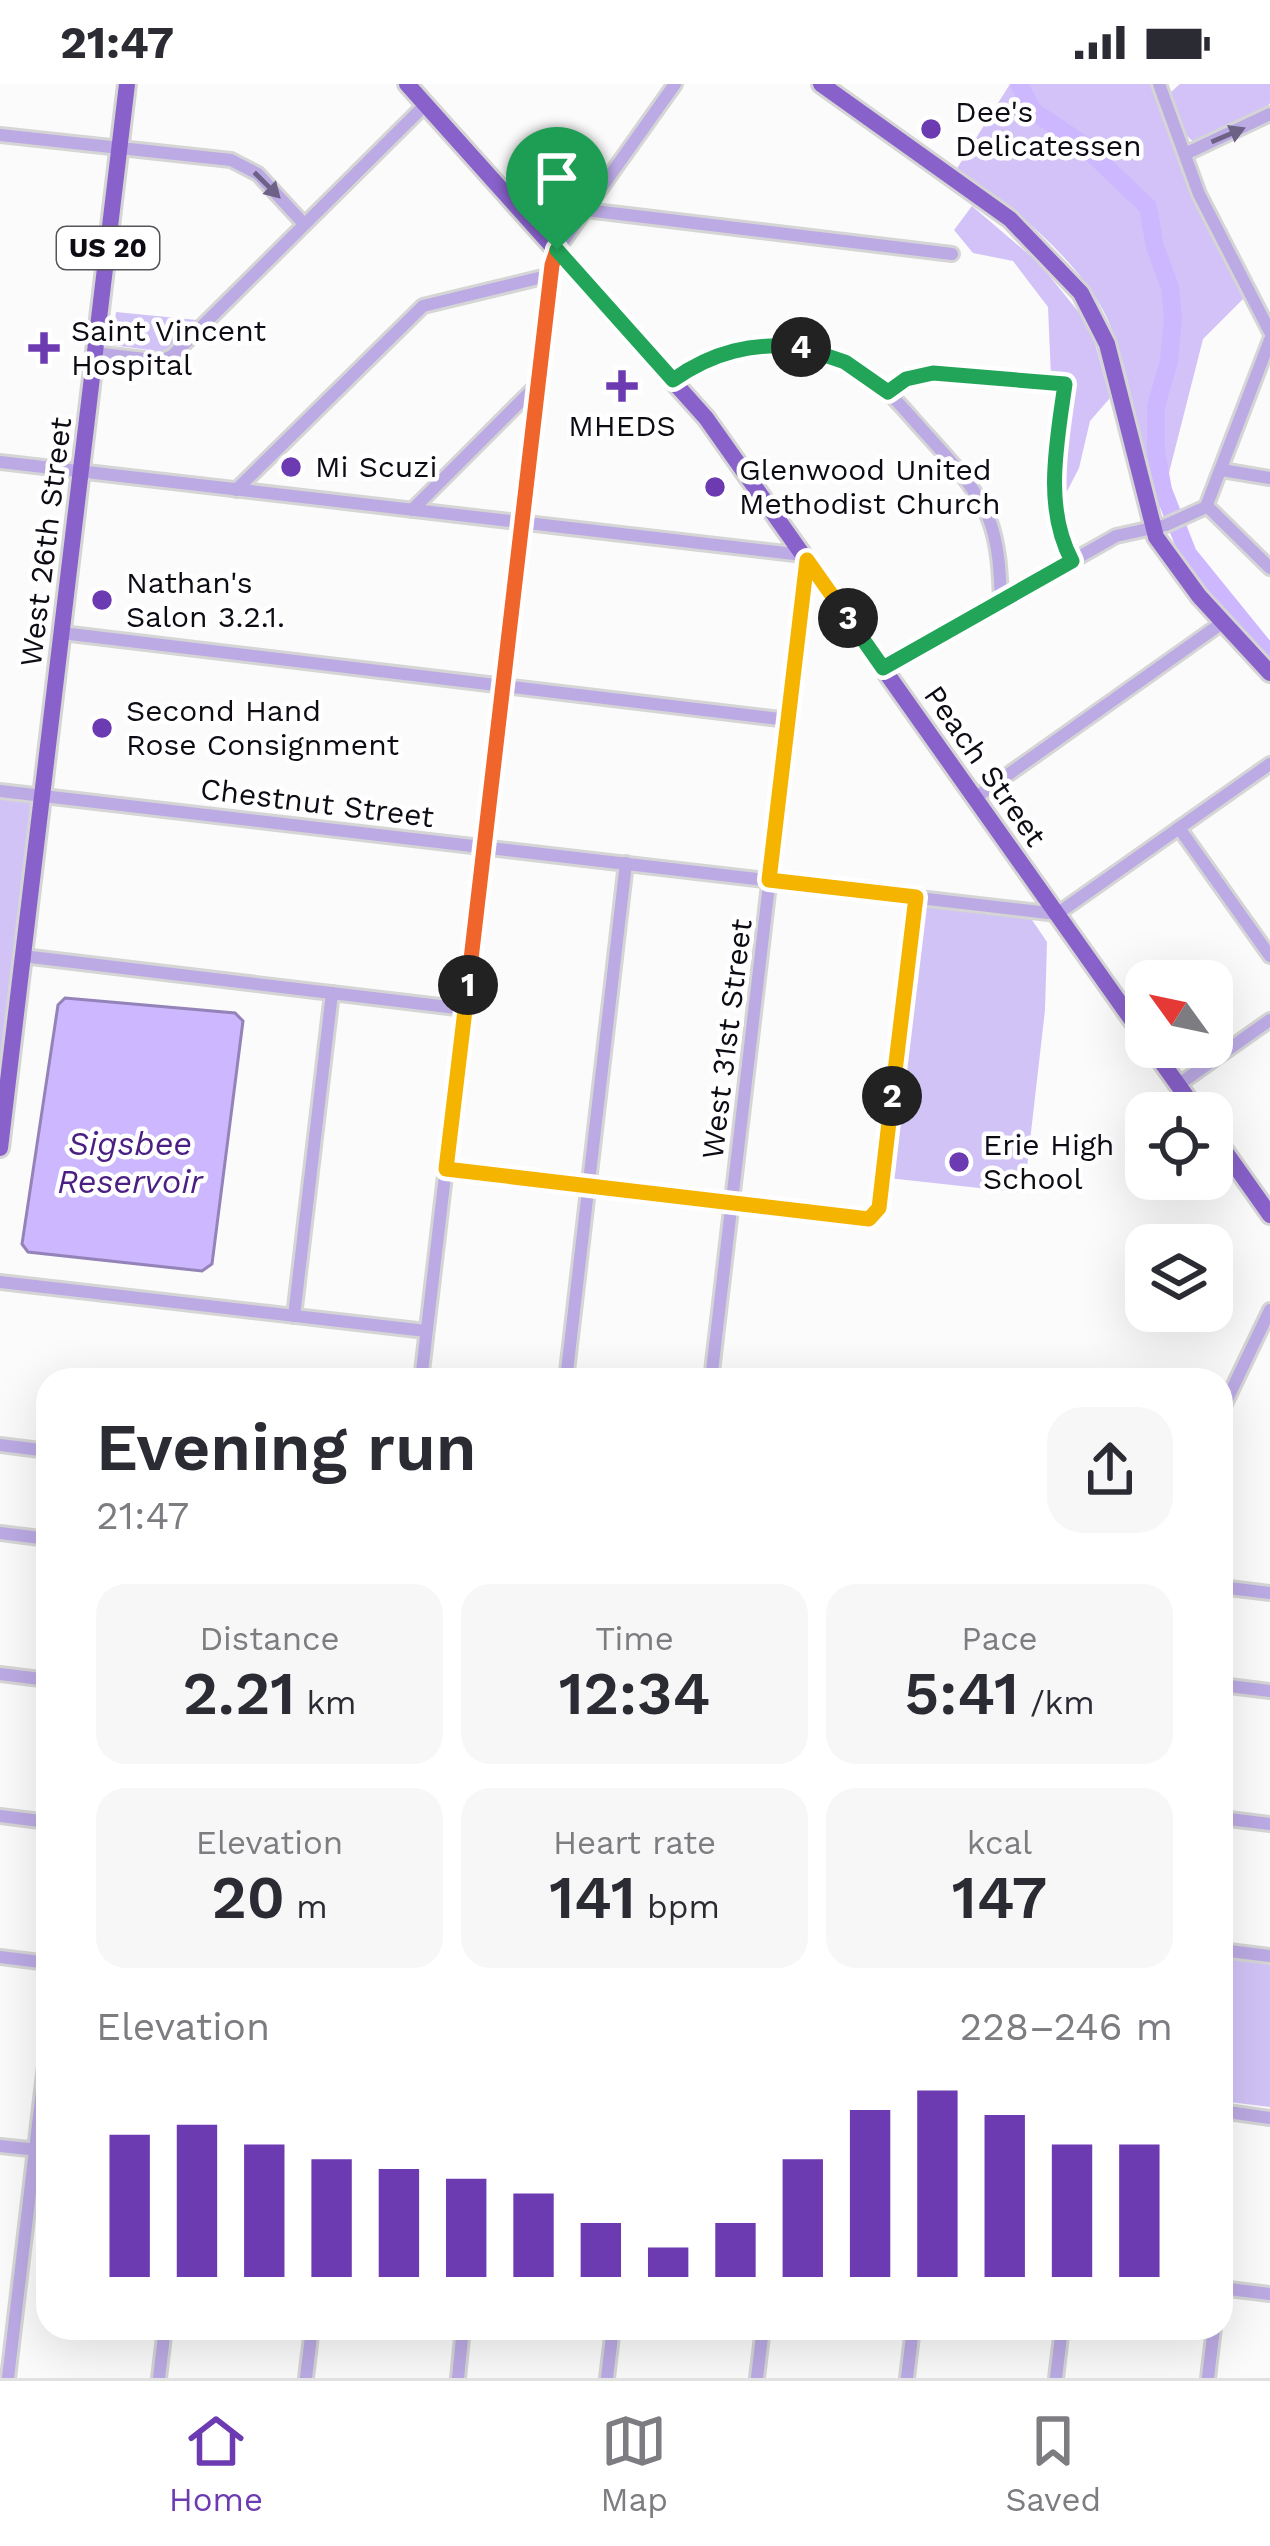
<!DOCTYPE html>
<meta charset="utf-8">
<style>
:root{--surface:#fff;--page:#f7f7f7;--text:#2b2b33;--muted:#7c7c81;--line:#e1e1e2;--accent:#6c3bb2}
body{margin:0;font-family:"Work Sans",sans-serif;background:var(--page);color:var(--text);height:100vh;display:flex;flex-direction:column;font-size:45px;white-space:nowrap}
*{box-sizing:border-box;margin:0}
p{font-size:39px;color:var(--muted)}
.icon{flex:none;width:66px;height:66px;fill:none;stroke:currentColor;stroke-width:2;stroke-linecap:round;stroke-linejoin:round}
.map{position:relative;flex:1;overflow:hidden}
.drawer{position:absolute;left:36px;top:1284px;width:1197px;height:972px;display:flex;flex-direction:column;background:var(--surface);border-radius:36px;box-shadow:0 12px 48px #0002}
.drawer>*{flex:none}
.needle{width:78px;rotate:303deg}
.controls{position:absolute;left:1125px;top:876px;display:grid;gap:24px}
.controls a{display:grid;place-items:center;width:108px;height:108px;border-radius:24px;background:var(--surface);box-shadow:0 12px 48px #0002;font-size:60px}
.pin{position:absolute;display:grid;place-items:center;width:102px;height:102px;color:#fff;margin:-123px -51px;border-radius:50% 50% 50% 0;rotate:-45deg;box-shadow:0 0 12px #0007}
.pin .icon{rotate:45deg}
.km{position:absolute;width:60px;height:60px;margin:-30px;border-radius:50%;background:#222;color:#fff;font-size:33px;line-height:60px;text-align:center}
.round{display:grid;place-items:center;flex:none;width:126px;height:126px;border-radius:36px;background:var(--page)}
.summary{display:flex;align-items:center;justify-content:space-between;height:204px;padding:0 60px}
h1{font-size:66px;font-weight:600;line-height:90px}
.metrics{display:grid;grid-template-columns:repeat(3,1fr);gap:18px;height:204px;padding:12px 60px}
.metrics div{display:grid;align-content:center;border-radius:30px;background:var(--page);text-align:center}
.metrics b{font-size:60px;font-weight:600}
.metrics small{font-size:33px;font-weight:400}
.metrics p{font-size:33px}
.chart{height:336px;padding:24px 60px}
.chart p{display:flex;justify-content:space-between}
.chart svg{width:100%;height:216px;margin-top:12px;stroke:var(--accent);stroke-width:6}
.status{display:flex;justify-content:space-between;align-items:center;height:84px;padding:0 60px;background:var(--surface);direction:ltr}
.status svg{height:33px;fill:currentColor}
.menu{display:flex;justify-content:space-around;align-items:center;height:168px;border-top:3px solid var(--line);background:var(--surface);font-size:33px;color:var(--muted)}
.menu a{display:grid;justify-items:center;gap:6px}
.menu .on{color:var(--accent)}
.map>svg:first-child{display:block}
.green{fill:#d2c3f6}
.forest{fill:#d2c2f8}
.water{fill:#cdb7fe;stroke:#9483b8;stroke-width:3}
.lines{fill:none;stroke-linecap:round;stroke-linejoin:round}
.river{stroke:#cdb7fe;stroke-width:18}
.minor-casing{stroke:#d5d5d6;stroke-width:18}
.major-casing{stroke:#d5d5d6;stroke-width:22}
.minor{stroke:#bbaae4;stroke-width:12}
.major{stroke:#8861ca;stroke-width:16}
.oneway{fill:#6d6286}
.split-1-casing{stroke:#fff;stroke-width:24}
.split-2-casing{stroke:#fff;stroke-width:24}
.split-3-casing{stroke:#fff;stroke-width:24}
.split-4-casing{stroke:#fff;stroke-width:24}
.split-5-casing{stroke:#fff;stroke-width:24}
.split-1{stroke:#f0652b;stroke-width:15}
.split-2{stroke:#f5b400;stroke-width:15}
.split-3{stroke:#f5b400;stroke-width:15}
.split-4{stroke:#22a559;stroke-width:15}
.split-5{stroke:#22a559;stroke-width:15}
.poi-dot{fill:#6c3bb2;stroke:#fff;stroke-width:4.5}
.labels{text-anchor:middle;stroke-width:9;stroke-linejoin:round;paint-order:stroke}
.shield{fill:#fff;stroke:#56545a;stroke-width:3}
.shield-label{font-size:27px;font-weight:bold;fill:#0e0b14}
.poi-label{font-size:30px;fill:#0e0b14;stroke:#fff;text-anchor:start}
.street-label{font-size:30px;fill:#0e0b14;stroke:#fff}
.water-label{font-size:33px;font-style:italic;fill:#4a1e82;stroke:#fff}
</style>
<div class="status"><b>21:47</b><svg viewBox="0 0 49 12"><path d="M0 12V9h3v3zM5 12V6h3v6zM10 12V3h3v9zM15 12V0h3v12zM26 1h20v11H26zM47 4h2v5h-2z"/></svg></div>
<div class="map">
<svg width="1270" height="2294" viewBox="0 0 1270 2294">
<rect width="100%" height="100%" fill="#fbfbfb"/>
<g class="green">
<polygon points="116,228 197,236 164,268 112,261"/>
<polygon points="0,712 33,716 0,999"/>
<polygon points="923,820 1030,833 1047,858 1045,926 1024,1109 888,1094"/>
<polygon points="1221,1871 1270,1877 1270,2023 1221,2017"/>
</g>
<g class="forest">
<path d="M1010,0H1153L1201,124L1244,214L1203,255L1158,432C1138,367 1135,297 1107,234C1081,178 1008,117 956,86Z"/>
<path d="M1180,0H1270V19L1265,26L1195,59C1179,47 1171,28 1171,8Z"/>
<polygon points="972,122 1039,179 1081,231 1093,252 1110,314 1090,337 1079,384 1061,419 1056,397 1069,294 1051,292 1048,223 1013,177 973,169 954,146"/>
</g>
<polygon class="water" points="65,914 235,929 243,937 212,1180 202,1187 28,1168 22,1160 58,921"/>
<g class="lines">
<polyline class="river" points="1019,0 1033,27 1081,59 1148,123 1155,163 1170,203 1173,234 1169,277 1156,322 1156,368 1163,406 1188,470 1270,571"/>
<defs>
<g id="minor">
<polyline points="1159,0 1199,110 1270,248"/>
<polyline points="0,51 231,76 258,90 304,140"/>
<polyline points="1185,70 1270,30"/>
<polyline points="586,126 952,170"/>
<polyline points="95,269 160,277 172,272 426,20"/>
<path d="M673,295C736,251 818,249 878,299C897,315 912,335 929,353C951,378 976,403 989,435C999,461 1000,489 1001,517"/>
<path d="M888,309L906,295L933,288L1065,300C1057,357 1043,424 1072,477"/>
<polyline points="0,378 803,471"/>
<polyline points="1222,386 1270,394"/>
<polyline points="236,406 423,222 551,191"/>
<polyline points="1207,422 1270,484"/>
<polyline points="412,426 537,301"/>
<polyline points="62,549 788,636"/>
<polyline points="883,584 1116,452 1166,441 1206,423 1270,256"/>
<polyline points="0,707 1057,830 1270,680"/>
<polyline points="975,714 1222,539"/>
<polyline points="1179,744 1270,872"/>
<polyline points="23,872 465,925"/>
<polyline points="1178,1001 1270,936"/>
<polyline points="446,1086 871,1134 880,1121 916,813"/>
<polyline points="0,1198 426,1247"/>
<polyline points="294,1232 332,909"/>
<polyline points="421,1296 552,181 557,166 675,0"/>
<polyline points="566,1296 626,779"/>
<polyline points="711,1296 807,476"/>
<polyline points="1221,1328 1270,1226"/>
<polyline points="0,1361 48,1367"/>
<polyline points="0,1449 48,1455"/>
<polyline points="1221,1503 1270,1509"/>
<polyline points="0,1590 48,1596"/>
<polyline points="1221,1601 1270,1607"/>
<polyline points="0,1732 48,1738"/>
<polyline points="1221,1734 1270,1740"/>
<polyline points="1221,1866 1270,1872"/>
<polyline points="0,1873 48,1879"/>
<polyline points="1221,2027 1270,2034"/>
<polyline points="0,2062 48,2067"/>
<polyline points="1221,2204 1270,2210"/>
<polyline points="8,2294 48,1956"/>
<polyline points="159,2294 165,2244"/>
<polyline points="306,2294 312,2244"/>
<polyline points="458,2294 463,2244"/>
<polyline points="607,2294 613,2244"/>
<polyline points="757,2294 763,2244"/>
<polyline points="907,2294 913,2244"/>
<polyline points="1056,2294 1062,2244"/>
<polyline points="1208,2294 1214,2244"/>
</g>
<g id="major">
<polyline points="407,0 706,334 1146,956"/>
<polyline points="821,0 1010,135 1081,209 1107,260 1156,453 1199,512 1270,589"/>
<polyline points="1151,963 1198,1029"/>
<polyline points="1212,1049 1270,1131"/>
<polyline points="0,1064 127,0"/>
</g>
</defs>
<use href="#minor" class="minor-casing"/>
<use href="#major" class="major-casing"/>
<use href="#minor" class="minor"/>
<use href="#major" class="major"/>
</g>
<defs><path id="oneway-solid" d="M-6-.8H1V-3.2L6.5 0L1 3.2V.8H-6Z" transform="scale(3)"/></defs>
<g class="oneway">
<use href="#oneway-solid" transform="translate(1228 51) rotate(-23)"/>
<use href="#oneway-solid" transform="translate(267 101) rotate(45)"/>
</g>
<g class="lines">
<defs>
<polyline id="split-1" points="468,901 552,181 557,166"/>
<polyline id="split-2" points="468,901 446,1085 869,1135 879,1124 892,1012"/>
<polyline id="split-3" points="848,534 807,476 769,796 916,813 892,1012"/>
<path id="split-4" d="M801,263L845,278L888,308L906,295L933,289L1065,300C1057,358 1043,423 1072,477L883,584L848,534"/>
<path id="split-5" d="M557,166L673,296C712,268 753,258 801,263"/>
</defs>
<use href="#split-1" class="split-1-casing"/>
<use href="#split-2" class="split-2-casing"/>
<use href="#split-3" class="split-3-casing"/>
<use href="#split-4" class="split-4-casing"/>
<use href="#split-5" class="split-5-casing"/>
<use href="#split-1" class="split-1"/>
<use href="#split-2" class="split-2"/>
<use href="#split-3" class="split-3"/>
<use href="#split-4" class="split-4"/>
<use href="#split-5" class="split-5"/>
</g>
<g class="poi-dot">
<circle cx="931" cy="45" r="12"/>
<path d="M38 246h12v12h12v12h-12v12h-12v-12h-12v-12h12z"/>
<path d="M616 284h12v12h12v12h-12v12h-12v-12h-12v-12h12z"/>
<circle cx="291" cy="383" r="12"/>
<circle cx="715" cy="403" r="12"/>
<circle cx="102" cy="516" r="12"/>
<circle cx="102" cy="644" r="12"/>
<circle cx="959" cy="1078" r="12"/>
</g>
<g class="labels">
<rect class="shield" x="57" y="143" width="102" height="42" rx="9"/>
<g class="shield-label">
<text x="108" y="173">US 20</text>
</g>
<g class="poi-label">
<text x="955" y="38">Dee's<tspan x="955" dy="34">Delicatessen</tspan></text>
<text x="71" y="257">Saint Vincent<tspan x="71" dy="34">Hospital</tspan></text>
<text x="622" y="352" text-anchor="middle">MHEDS</text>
<text x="315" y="393">Mi Scuzi</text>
<text x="739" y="396">Glenwood United<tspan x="739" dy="34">Methodist Church</tspan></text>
<text x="126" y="509">Nathan's<tspan x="126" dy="34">Salon 3.2.1.</tspan></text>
<text x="126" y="637">Second Hand<tspan x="126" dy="34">Rose Consignment</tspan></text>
<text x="983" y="1071">Erie High<tspan x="983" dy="34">School</tspan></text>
</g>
<g class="street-label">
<text transform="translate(46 458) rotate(-83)" y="10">West 26th Street</text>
<text transform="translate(985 682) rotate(55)" y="10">Peach Street</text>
<text transform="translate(317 719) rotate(7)" y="10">Chestnut Street</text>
<text transform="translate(727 955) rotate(-83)" y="10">West 31st Street</text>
</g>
<g class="water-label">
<text x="130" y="1071">Sigsbee<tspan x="130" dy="38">Reservoir</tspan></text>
</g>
</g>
</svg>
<div class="controls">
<a><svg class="needle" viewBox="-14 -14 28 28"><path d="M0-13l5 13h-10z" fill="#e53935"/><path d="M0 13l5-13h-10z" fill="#7c7c81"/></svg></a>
<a><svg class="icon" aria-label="locate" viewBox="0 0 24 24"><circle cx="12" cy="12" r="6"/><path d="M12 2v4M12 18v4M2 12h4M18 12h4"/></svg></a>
<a><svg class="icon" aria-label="layers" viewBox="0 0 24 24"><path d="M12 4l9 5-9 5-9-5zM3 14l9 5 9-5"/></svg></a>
</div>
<div class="pin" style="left:557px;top:166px;background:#1e9e55"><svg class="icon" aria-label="arrive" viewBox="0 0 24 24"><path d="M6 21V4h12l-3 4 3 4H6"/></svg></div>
<b class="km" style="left:468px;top:901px">1</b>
<b class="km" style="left:892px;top:1012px">2</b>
<b class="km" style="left:848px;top:534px">3</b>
<b class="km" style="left:801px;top:263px">4</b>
<section class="drawer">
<div class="summary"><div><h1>Evening run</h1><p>21:47</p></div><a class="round"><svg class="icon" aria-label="share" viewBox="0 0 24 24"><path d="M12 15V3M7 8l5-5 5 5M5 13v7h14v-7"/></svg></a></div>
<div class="metrics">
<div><p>Distance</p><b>2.21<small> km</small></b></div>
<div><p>Time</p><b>12:34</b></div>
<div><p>Pace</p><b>5:41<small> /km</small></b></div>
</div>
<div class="metrics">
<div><p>Elevation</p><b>20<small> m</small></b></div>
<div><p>Heart rate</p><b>141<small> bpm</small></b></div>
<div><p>kcal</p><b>147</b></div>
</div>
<div class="chart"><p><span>Elevation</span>228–246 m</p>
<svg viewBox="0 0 160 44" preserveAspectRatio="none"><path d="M5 44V15M15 44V13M25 44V17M35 44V20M45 44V22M55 44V24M65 44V27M75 44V33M85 44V38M95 44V33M105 44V20M115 44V10M125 44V6M135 44V11M145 44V17M155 44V17"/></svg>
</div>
</section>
</div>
<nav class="menu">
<a class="on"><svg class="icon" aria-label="home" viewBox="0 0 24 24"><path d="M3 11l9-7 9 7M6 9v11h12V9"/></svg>Home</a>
<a><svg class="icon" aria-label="map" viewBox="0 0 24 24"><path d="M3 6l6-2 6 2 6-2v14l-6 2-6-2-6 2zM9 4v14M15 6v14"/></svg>Map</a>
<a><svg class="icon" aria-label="saved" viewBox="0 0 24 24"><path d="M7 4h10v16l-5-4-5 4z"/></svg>Saved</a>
</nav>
